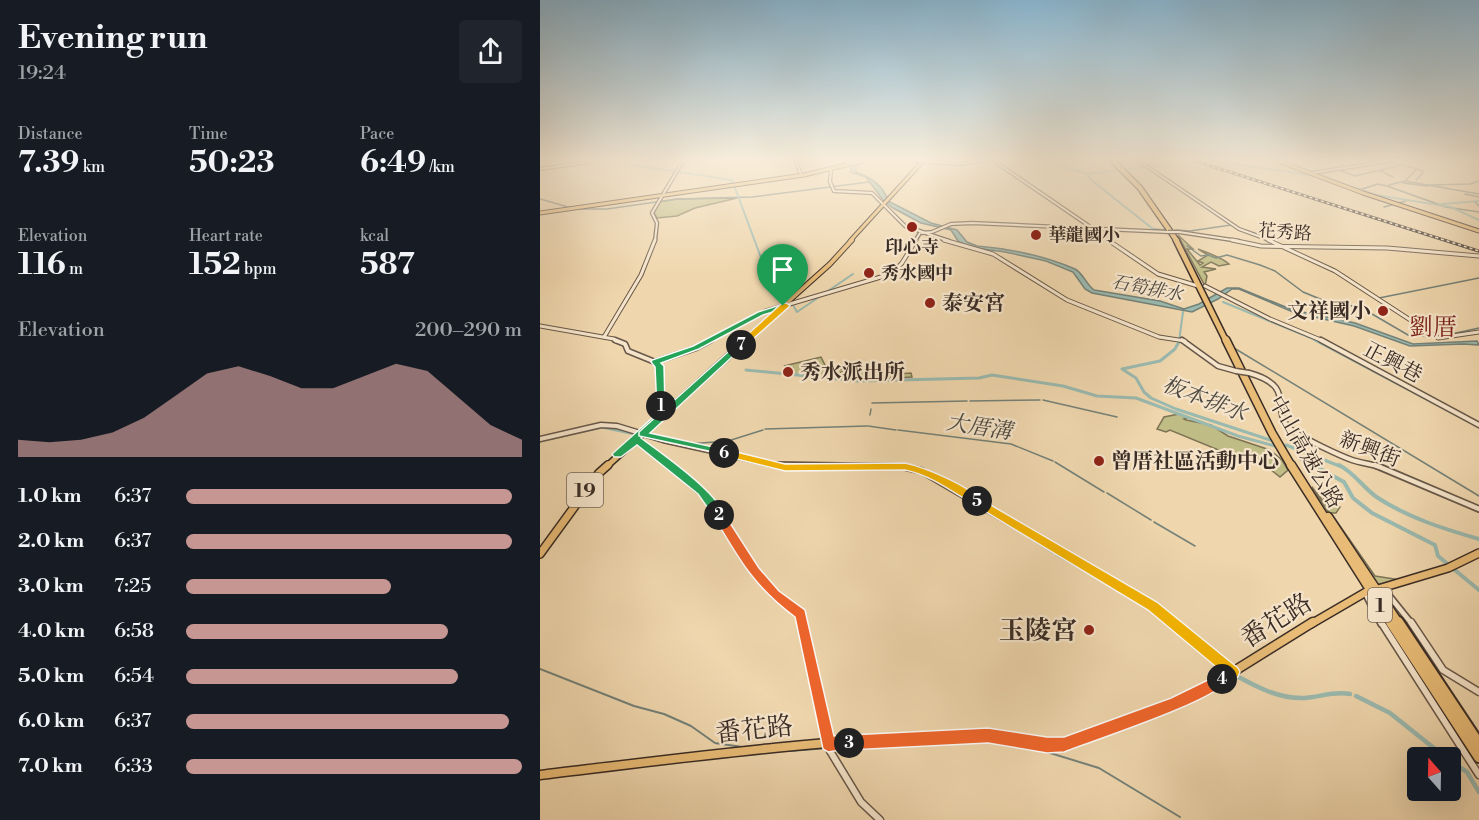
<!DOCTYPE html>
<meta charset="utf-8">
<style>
:root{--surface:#171b24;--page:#20242c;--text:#f1f3f6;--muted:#9ea1a6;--accent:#c59692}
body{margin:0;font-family:"Libre Bodoni","Noto Serif TC",serif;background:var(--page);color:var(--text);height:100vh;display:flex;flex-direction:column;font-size:22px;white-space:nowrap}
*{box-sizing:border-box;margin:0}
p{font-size:20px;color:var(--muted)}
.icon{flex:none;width:33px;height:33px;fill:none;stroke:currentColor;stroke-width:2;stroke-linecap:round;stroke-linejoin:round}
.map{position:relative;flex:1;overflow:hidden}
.details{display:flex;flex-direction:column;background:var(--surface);width:540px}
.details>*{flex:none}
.needle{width:39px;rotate:340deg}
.buttons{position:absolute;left:867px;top:747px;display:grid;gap:12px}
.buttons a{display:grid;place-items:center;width:54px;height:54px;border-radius:6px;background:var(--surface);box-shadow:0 6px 24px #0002;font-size:30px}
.pin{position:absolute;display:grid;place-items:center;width:51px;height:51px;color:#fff;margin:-62px -26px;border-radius:50% 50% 50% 0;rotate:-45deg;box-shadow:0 0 6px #0007}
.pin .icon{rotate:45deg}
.km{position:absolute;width:30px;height:30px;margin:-15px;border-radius:50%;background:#222;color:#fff;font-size:16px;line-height:30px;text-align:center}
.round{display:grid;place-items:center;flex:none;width:63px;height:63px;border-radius:6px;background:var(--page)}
.summary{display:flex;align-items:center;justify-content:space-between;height:102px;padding:0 18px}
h1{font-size:33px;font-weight:700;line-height:45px}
.stats{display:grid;grid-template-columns:repeat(3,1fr);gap:9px;height:102px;padding:6px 18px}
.stats div{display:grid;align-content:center}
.stats b{font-size:30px;font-weight:700}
.stats small{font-size:16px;font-weight:400}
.stats p{font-size:16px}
.chart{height:168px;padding:12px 18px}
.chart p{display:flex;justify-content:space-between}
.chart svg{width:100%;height:108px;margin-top:6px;fill:var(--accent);opacity:.7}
ul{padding:0 18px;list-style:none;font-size:20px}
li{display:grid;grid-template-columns:96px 72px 1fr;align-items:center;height:45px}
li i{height:15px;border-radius:8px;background:var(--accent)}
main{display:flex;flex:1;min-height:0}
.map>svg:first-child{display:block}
.green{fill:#c0bc85;stroke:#7d7456;stroke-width:1.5}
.water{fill:#9ab9af;stroke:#748178;stroke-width:1.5}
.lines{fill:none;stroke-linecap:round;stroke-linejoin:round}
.stream-far1{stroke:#748178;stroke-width:1.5}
.stream{stroke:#748178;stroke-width:2}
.canal-far3{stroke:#9ab9af;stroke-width:2}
.canal-far2{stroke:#9ab9af;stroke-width:3}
.canal-far1{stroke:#9ab9af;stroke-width:4}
.canal{stroke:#9ab9af;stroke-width:4.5}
.river{stroke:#9ab9af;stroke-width:2}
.minor-far4-casing{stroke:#675748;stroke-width:4.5}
.minor-far3-casing{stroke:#675748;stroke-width:5}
.minor-far2-casing{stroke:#675748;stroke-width:7}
.minor-far1-casing{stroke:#675748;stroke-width:8}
.minor-casing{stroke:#675748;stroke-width:9}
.major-far4-casing{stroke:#3a2d26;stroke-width:5}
.major-far3-casing{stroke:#3a2d26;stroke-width:6}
.major-far2-casing{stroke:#3a2d26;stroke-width:8}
.major-far1-casing{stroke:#3a2d26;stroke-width:10}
.major-casing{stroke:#3a2d26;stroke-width:11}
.highway-far4-casing{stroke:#3a2d26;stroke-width:7}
.highway-far3-casing{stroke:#3a2d26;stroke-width:8}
.highway-far2-casing{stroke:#3a2d26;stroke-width:10}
.highway-far1-casing{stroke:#3a2d26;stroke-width:11}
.highway-casing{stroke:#3a2d26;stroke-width:14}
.minor-far4{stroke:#f5e4ca;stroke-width:2}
.minor-far3{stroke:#f5e4ca;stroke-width:3}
.minor-far2{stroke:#f5e4ca;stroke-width:4}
.minor-far1{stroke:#f5e4ca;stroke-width:4.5}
.minor{stroke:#f5e4ca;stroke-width:6}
.major-far4{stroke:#e8bb76;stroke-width:3}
.major-far3{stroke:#e8bb76;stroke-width:4}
.major-far2{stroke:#e8bb76;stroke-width:5}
.major-far1{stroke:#e8bb76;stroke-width:7}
.major{stroke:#e8bb76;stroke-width:8}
.highway-far4{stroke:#e8bb76;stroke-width:4.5}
.highway-far3{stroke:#e8bb76;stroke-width:5}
.highway-far2{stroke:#e8bb76;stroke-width:7}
.highway-far1{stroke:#e8bb76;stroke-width:8}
.highway{stroke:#e8bb76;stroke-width:10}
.rail-casing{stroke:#3a2d26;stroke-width:3}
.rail{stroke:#f5e4ca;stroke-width:1.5;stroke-dasharray:3;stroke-linecap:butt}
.minor-bridge-far1-casing{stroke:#675748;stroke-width:4.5;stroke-linecap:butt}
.minor-bridge-casing{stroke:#675748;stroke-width:7;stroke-linecap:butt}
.minor-bridge-far1{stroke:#f5e4ca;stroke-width:2}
.minor-bridge{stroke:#f5e4ca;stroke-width:4}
.split-1{fill:#22a559;stroke:#fff;stroke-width:1.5}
.split-2{fill:#22a559;stroke:#fff;stroke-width:1.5}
.split-3{fill:#f0652b;stroke:#fff;stroke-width:1.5}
.split-4{fill:#f0652b;stroke:#fff;stroke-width:1.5}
.split-5{fill:#f5b400;stroke:#fff;stroke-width:1.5}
.split-6{fill:#f5b400;stroke:#fff;stroke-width:1.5}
.split-7{fill:#22a559;stroke:#fff;stroke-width:1.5}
.split-8{fill:#f5b400;stroke:#fff;stroke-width:1.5}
.poi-dot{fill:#8f2418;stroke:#f5e4ca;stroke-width:2}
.labels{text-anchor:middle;stroke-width:4.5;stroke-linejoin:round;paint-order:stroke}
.far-street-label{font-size:18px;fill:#3a2d26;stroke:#f5e4ca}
.far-poi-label{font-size:18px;font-weight:bold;fill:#3a2d26;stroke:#f5e4ca;text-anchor:start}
.far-water-label{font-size:18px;font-style:italic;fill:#4d4941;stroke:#f5e4ca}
.shield{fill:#f5e4ca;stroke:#726457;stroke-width:1.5}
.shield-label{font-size:20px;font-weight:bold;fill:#3a2d26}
.poi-label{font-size:21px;font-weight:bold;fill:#3a2d26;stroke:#f5e4ca;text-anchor:start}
.street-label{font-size:21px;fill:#3a2d26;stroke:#f5e4ca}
.water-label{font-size:22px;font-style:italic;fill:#4d4941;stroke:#f5e4ca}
.quarter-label{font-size:24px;fill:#7a1f14;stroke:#f5e4ca}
.near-street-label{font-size:26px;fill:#3a2d26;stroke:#f5e4ca}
.near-poi-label{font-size:26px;font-weight:bold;fill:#3a2d26;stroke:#f5e4ca;text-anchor:end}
</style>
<main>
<section class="details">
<div class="summary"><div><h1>Evening run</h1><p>19:24</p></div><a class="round"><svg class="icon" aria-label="share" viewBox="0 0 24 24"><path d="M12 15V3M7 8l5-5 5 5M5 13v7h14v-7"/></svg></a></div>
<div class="stats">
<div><p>Distance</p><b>7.39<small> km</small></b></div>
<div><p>Time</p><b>50:23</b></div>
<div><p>Pace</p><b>6:49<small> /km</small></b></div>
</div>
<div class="stats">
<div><p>Elevation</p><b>116<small> m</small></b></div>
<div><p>Heart rate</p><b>152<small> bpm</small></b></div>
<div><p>kcal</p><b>587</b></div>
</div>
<div class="chart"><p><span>Elevation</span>200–290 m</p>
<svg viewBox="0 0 160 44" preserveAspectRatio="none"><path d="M0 44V37L10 38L20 37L30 34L40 28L50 19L60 10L70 7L80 11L90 16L100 16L110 11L120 6L130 9L140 20L150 31L160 37V44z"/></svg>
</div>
<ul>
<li><b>1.0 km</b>6:37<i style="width:97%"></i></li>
<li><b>2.0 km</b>6:37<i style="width:97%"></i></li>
<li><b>3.0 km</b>7:25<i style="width:61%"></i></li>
<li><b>4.0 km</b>6:58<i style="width:78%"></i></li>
<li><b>5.0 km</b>6:54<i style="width:81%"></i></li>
<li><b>6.0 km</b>6:37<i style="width:96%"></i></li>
<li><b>7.0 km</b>6:33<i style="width:100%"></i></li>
</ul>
</section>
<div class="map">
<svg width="939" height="820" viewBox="0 0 939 820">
<rect width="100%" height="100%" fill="#efd6ad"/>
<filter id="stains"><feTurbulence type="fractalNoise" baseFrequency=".00333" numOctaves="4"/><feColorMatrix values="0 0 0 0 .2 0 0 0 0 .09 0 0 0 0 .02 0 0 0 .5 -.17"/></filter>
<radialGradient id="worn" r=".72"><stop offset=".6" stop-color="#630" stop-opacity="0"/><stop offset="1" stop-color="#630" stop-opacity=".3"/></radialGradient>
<g class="green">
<polygon points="197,198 155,208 137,216 117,218 114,213 119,202 137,199"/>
<path d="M638,235L653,249H647L660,265L663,263L658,261L668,255L658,249C668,253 681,257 689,264L679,266L671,262L662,267L676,269L664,272L667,276L665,286Z"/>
<path d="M281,357L286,367L305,370C290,380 267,376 249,374L253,368L244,366Z"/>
<polygon points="315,371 353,372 357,374 371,373 372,377 320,380 311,377"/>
<polygon points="639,414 648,418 644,419 646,420 671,425 688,436 730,450 742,460 748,470 740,477 721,462 693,456 630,430 626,432 617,429 624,417"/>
<polygon points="772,487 787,506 784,499 800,507 796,513 791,513 835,576 861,580 842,585 835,583"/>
</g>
<path class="water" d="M300,161L316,164V172C330,177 344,186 348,201L391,223L417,230L427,242L437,246C472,249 503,255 535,269C543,273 546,284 554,290L620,301L644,309L659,304L687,288H699L753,310L815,323L873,344L937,341L939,345L923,344L870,346L814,326L753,312L699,289H692L678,299L652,312L552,293L545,289L533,272L506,261L465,252L429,247L418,241L411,230L381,223L353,208L343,200L326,177L310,172L312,165Z"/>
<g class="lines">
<g class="stream-far1">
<polyline points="654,161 939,252"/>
<polyline points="848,161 877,169 866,180"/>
<polyline points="799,170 815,176 862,165"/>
<polyline points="839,170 853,177"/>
<polyline points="876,180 884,172 878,169"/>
<polyline points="863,183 888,186"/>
<polyline points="849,185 865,181 939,194"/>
<polyline points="890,185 930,184 939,181"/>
<polyline points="847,186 906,207 939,212"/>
<polyline points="819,190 838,184 847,186"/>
<polyline points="925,194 939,197"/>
<polyline points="0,199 28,207"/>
<polyline points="935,202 939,206"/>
<polyline points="859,203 868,200"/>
<polyline points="844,207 855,204"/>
<polyline points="39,209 67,209 137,199 212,197 329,182"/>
<polyline points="613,229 627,230"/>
<polyline points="635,230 650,231 691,225"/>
<polyline points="647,246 661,256 668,255 676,258 687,255 720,265 735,271 763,292 790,303 820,307 868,335 893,337"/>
<polyline points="839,298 939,278"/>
<polyline points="907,335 939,328"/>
<polyline points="694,348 939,496"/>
<polyline points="503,400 577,417"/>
<polyline points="430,401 500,400"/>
<polyline points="332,403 427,401"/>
<polyline points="330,415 331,409"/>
<polyline points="328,426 356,430"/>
<polyline points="225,429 327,426"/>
<polyline points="358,430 471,444 513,461"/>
<polyline points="148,444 188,441 223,430"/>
<polyline points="515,462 564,492"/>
<polyline points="567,493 611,520"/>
<polyline points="614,522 655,546"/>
</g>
<g class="stream">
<polyline points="0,669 94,706 124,714 151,726 175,743 202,747"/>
<polyline points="484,745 559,768 640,817"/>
<polyline points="292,748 432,740 464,742"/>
<polyline points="250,751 288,748"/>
</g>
<g class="canal-far3">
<polyline points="65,161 192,180 229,279 249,298 257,312 313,274"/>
<polyline points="507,161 547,174 656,161"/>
<polyline points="673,161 777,176"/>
<polyline points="783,177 836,195 911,207 939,220"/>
<polyline points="902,204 939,201"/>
<polyline points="683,302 778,341"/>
<polyline points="639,341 643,312"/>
</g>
<g class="canal-far2">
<polyline points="640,340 635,349 620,361 582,369 596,378 604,392 611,398 636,409 733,441"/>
<polyline points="775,340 939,427"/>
<polyline points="206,370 318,381 439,378 452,375 523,386 557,396 596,398 698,436 735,446"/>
<polyline points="0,441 62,427 100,435"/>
<polyline points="746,445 802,467"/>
<polyline points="759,458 775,467"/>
</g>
<g class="canal-far1">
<polyline points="773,465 804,482 813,498 832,513 895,545 898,556 939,590"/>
<path d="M799,465C815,473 823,488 838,498C869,518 904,529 939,539"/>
<polyline points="490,537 514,552"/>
<polyline points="517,554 583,592"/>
<polyline points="587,594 616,611"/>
</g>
<g class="canal">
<path d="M693,674C715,686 738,699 764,698C780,697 793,691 810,694"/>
<polyline points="816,696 850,713 900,753"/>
<polyline points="904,756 906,758"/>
<polyline points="910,761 927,772 939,792"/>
</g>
<polyline class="river" points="547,174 550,179 613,229"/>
<defs>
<g id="minor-far4">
<polyline points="256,161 261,175"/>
<polyline points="375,161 420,164 444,161"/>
<polyline points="454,161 571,241"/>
<polyline points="599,161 699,229 732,241"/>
<polyline points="0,169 54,161"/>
<polyline points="291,169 290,182 294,191 332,193 365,226 409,241"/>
<polyline points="772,173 849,161"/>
<polyline points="639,232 699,241"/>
<polyline points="382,233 392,232 411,224 432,223 628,232"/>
<polyline points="115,241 117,223 112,213 143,161"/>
<polyline points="375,241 380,233"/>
</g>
<g id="minor-far3">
<polyline points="404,240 453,254 527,300 619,337 645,341"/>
<polyline points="568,240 618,274 658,286"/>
<polyline points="692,240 721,246 847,248 939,256"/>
<polyline points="728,240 795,271 898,338 939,332"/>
<polyline points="665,286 730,319 783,341"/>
<polyline points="0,326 74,339 76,341"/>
<polyline points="64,337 101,275 115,240"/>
<polyline points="168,341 226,311 351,274 362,263 376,240"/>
</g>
<g id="minor-far2">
<polyline points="75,340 85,344 88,351 115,362 119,366 121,407 129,409"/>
<polyline points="642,340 678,366 696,371"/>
<polyline points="781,340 939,425"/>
<polyline points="115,362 156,348 171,340"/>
<path d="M709,373C760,387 727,412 753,431C765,439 798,455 812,460C821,463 831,464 840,467"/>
<polyline points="0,439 61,425 77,426 123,440 244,467"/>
<polyline points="95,439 130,467"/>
</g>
<g id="minor-far1">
<polyline points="128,465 167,497 214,572 234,595 261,614 263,624"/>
<polyline points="237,465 365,467 382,471 613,606 634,624"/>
<polyline points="835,465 939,509"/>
<polyline points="843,588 872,624"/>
<polyline points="825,593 841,624"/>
</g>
<g id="minor">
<polyline points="263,622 290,751 321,802 340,820"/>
<polyline points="633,622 692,672"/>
<polyline points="841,622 939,775"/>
<polyline points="871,622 903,670 939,692"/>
</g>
<g id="major-far4">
<polyline points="738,161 823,193 939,231"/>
<polyline points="0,213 264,175 323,161"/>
<polyline points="310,241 383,161"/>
</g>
<polyline id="major-far3" points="204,341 290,264 312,240"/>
<polyline id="major-far2" points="66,467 206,340"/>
<g id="major-far1">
<polyline points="0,554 59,473 68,465"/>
<polyline points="838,589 908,568 939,553"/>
<polyline points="771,624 826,592"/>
</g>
<path id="major" d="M0,775C141,758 283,739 425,735C458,734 491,746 524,744L659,693L773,622"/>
<polyline id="highway-far4" points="573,161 600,188 637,241"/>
<polyline id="highway-far3" points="636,240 686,341"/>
<polyline id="highway-far2" points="686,340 732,433 752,467"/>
<g id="highway-far1">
<polyline points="751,465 852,624"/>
<polyline points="788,517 859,624"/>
</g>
<g id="highway">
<polyline points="851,622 939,757"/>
<polyline points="858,622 939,744"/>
</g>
</defs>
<use href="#minor-far4" class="minor-far4-casing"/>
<use href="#minor-far3" class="minor-far3-casing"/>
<use href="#minor-far2" class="minor-far2-casing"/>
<use href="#minor-far1" class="minor-far1-casing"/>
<use href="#minor" class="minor-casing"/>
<use href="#major-far4" class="major-far4-casing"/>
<use href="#major-far3" class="major-far3-casing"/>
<use href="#major-far2" class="major-far2-casing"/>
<use href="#major-far1" class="major-far1-casing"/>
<use href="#major" class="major-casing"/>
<use href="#highway-far4" class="highway-far4-casing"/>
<use href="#highway-far3" class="highway-far3-casing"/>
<use href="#highway-far2" class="highway-far2-casing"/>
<use href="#highway-far1" class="highway-far1-casing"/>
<use href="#highway" class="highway-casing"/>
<use href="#minor-far4" class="minor-far4"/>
<use href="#minor-far3" class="minor-far3"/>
<use href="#minor-far2" class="minor-far2"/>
<use href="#minor-far1" class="minor-far1"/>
<use href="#minor" class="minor"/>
<use href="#major-far4" class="major-far4"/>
<use href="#major-far3" class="major-far3"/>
<use href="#major-far2" class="major-far2"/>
<use href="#major-far1" class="major-far1"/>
<use href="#major" class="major"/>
<use href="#highway-far4" class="highway-far4"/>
<use href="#highway-far3" class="highway-far3"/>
<use href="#highway-far2" class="highway-far2"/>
<use href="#highway-far1" class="highway-far1"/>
<use href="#highway" class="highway"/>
<defs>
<polyline id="rail" points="655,161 939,251"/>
</defs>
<use href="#rail" class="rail-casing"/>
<use href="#rail" class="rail"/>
<defs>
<polyline id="minor-bridge-far1" points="628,232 639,232"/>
<polyline id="minor-bridge" points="696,371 709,373"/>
</defs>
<use href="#minor-bridge-far1" class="minor-bridge-far1-casing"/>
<use href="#minor-bridge" class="minor-bridge-casing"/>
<use href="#minor-bridge-far1" class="minor-bridge-far1"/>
<use href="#minor-bridge" class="minor-bridge"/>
</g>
<linearGradient id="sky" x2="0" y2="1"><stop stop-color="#89b6d1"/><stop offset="0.58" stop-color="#f8edda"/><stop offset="1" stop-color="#f8edda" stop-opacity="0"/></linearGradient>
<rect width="939" height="276" fill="url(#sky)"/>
<polygon class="split-1" points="243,304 246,304 246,308 223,315 159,349 121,363 124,366 125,406 117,409 115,367 111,362 112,360 153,346 218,312"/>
<path class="split-2" d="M121,403L133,408L101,438C117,450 188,499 183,518H175L158,494L97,445L81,457H74L72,454L121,410L116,406Z"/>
<path class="split-3" d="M179,511L183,512L219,568L239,591L265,610L294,736L309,735L315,737L317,743L315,748L288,752L283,749L255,617C214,587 198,558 173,515Z"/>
<path class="split-4" d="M682,673L687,674L689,679C679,700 552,741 524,752L507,753L448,743L309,750L304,748L301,743L304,737L309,735L448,728L507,737H524L631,698Z"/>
<polygon class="split-5" points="437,497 617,602 698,668 700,672 698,677 682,686 677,684 675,679 681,671 608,610 433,504 431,501"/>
<path class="split-6" d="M184,449L245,464L365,463C385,467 429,486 442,501L437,505L433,504C411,491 390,475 365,470L245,471L180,455V450Z"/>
<polygon class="split-7" points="198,343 205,345 110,433 187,450 187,455 99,436 99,432"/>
<polygon class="split-8" points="246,303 250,305 249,307 204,347 198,347 198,343 241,304"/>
<g class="poi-dot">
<circle cx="372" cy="227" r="6"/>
<circle cx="496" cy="235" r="6"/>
<circle cx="329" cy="273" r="6"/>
<circle cx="390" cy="303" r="6"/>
<circle cx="843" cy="311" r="6"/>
<circle cx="248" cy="372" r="6"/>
<circle cx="559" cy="461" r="6"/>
<circle cx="549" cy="630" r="6"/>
</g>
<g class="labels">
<g class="far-street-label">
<text transform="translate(745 232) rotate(4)" y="6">花秀路</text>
</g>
<g class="far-poi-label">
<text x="508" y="241">華龍國小</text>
<text x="372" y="253" text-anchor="middle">印心寺</text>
<text x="341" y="279">秀水國中</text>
</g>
<g class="far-water-label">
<text transform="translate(607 288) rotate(11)" y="6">石筍排水</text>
</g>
<g class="shield">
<rect x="27" y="473" width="36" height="34" rx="4.5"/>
<rect x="828" y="588" width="24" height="34" rx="4.5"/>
</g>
<g class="shield-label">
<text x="45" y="497">19</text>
<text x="840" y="612">1</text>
</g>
<g class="poi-label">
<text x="402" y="310">泰安宮</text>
<text x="831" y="318" text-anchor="end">文祥國小</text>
<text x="260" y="379">秀水派出所</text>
<text x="571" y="468">曾厝社區活動中心</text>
</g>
<g class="street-label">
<text transform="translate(853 362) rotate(28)" y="7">正興巷</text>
<text transform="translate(830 449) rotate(21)" y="7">新興街</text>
<text transform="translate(766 452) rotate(60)" y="7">中山高速公路</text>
</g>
<g class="water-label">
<text transform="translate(665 398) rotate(21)" y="8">板本排水</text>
<text transform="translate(439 426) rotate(9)" y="8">大厝溝</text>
</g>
<g class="quarter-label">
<text x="893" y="335">劉厝</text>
</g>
<g class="near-street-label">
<text transform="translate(736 620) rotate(-32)" y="9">番花路</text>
<text transform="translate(214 729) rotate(-6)" y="9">番花路</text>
</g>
<g class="near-poi-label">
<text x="537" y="639">玉陵宮</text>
</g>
</g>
<rect width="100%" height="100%" filter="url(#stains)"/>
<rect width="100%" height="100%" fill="url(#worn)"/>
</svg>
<div class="buttons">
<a><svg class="needle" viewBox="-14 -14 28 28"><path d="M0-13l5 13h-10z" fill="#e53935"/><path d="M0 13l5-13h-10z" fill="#9ea1a6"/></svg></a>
</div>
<div class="pin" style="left:243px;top:306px;background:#1e9e55"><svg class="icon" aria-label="arrive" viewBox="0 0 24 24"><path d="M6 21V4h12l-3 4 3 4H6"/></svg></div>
<b class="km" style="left:121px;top:406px">1</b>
<b class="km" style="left:179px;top:515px">2</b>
<b class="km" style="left:309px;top:743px">3</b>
<b class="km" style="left:682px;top:679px">4</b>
<b class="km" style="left:437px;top:501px">5</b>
<b class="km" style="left:184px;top:453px">6</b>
<b class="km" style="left:201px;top:345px">7</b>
</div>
</main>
